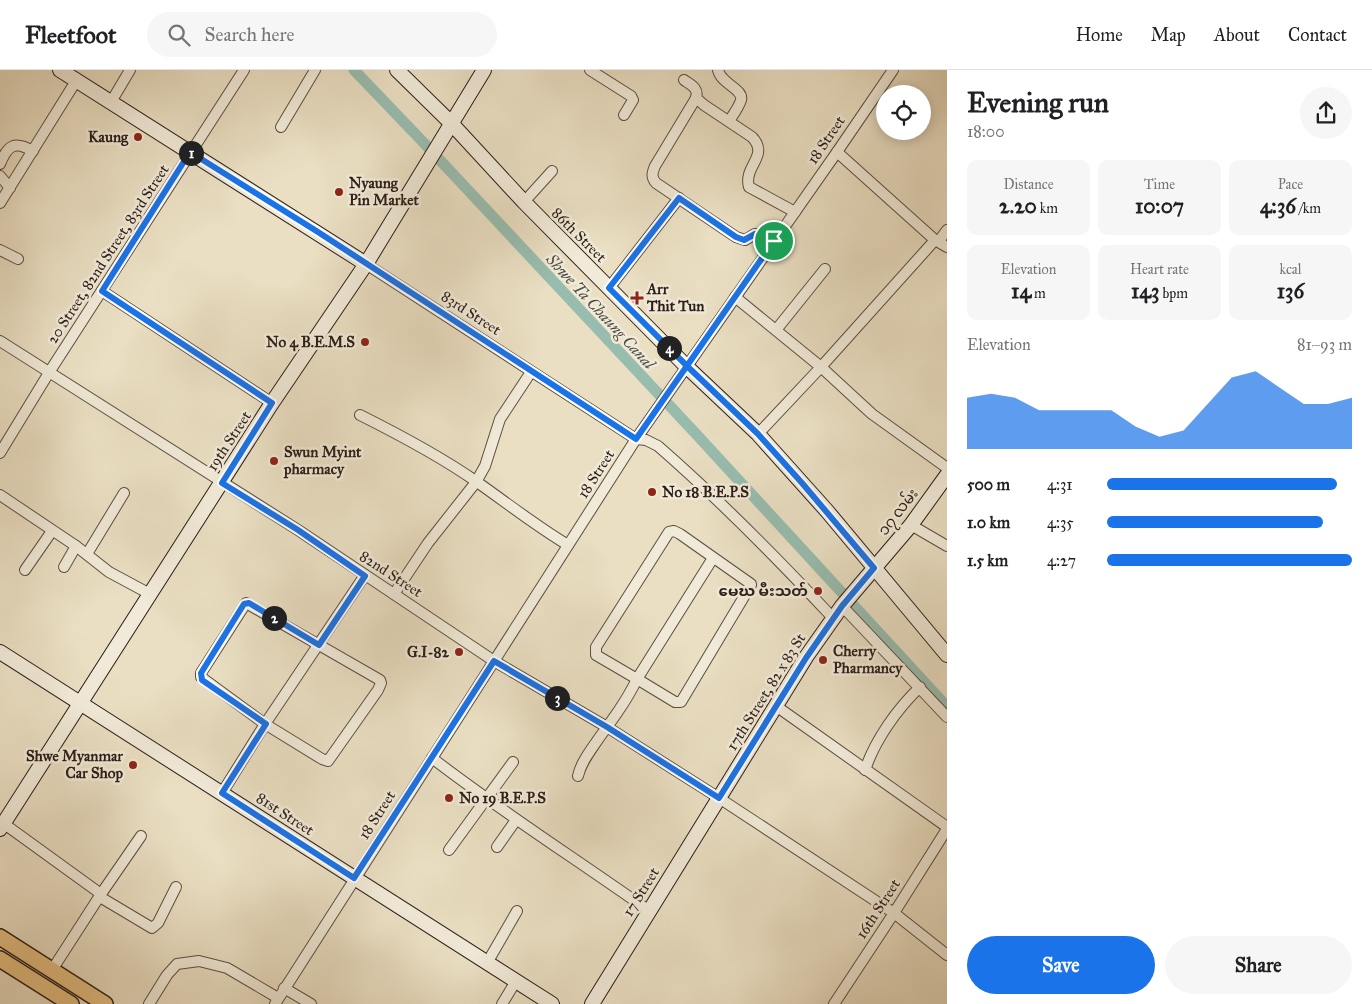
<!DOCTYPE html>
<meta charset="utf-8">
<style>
:root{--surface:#fff;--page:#f6f6f6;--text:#202124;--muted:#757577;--line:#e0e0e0;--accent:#1a73e8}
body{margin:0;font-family:"IM FELL Great Primer","Noto Sans Myanmar",serif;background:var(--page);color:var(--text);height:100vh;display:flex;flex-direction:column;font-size:19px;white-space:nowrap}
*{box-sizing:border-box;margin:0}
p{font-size:16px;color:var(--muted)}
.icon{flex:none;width:28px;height:28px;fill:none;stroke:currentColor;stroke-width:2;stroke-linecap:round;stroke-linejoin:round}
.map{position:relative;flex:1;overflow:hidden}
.side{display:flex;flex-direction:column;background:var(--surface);width:425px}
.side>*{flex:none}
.tools{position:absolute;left:876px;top:15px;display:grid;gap:10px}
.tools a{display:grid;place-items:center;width:55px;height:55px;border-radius:50%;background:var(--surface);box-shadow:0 2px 12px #0003;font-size:25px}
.pin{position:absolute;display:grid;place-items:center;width:42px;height:42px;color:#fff;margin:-21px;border:2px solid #fff;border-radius:50%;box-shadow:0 1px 5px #0007}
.km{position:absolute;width:25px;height:25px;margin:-12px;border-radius:50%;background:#222;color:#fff;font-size:14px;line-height:25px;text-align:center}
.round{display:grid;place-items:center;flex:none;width:52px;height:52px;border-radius:26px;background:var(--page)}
.head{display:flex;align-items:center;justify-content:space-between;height:85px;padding:0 20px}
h1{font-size:28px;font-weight:700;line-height:38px}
.stats{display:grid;grid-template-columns:repeat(3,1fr);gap:8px;height:85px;padding:5px 20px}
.stats div{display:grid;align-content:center;border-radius:10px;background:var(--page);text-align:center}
.stats b{font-size:21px;font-weight:700}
.stats small{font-size:14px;font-weight:400}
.stats p{font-size:14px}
.chart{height:140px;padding:10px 20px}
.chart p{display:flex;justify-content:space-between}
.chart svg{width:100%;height:90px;margin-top:5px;fill:var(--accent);opacity:.7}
.primary-button{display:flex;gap:10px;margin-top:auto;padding:10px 20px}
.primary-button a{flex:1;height:58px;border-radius:30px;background:var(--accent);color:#fff;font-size:20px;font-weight:700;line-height:58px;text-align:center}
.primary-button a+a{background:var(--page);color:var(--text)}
ul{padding:0 20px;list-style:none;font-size:16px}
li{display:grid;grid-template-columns:80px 60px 1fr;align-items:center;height:38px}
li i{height:12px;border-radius:6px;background:var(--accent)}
header{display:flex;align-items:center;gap:30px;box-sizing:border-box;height:70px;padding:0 25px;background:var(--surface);border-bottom:1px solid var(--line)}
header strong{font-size:24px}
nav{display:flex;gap:28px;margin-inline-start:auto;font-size:18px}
.search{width:350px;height:45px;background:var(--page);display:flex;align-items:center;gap:12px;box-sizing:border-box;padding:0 18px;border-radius:28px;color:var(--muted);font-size:19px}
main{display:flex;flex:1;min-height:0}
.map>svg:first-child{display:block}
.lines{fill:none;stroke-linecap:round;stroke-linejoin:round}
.canal{stroke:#98bdaf;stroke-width:11}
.street-casing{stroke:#5b4e42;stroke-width:12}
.secondary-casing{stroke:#2b1d17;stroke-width:16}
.primary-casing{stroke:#2b1d17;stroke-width:18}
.street{stroke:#f1ead8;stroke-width:10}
.secondary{stroke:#f1ead8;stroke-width:14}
.primary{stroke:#e5c082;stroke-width:15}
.route-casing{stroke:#fff;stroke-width:10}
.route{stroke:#1a73e8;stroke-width:6}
.poi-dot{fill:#8f2418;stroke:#f1ead8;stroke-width:2}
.labels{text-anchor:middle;stroke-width:5;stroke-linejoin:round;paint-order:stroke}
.poi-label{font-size:15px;font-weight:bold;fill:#2b1d17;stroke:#f1ead8;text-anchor:start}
.street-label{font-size:15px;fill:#2b1d17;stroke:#f1ead8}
.water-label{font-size:16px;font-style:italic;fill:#4c4d45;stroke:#f1ead8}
</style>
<header>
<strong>Fleetfoot</strong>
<div class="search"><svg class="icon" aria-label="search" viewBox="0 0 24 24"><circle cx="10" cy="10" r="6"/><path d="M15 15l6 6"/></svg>Search here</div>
<nav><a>Home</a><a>Map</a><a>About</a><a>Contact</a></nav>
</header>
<main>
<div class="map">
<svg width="947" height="934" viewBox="0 0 947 934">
<rect width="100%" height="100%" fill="#eadfc3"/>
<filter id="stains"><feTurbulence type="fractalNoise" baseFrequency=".004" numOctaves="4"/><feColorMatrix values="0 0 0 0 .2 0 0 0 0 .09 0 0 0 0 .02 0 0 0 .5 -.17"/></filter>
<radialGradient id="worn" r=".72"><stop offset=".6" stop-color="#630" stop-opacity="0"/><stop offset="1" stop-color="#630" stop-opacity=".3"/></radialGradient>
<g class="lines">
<polyline class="canal" points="354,0 423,72 697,365 947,637"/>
<defs>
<g id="street">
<polyline points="590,0 631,26 633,30 624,45"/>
<path d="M718,0C721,14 744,19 741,30C739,37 733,45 729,51"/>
<path d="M684,10C691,15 699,18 696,28L704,35L752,67C770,86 743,96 749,117L795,142"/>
<path d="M696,28L655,96C652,103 651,107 656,113L736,167L745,170L755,164L774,171"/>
<polyline points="111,32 130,0"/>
<polyline points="281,57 315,0"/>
<polyline points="837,82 935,170 947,177"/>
<path d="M0,94C8,74 15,71 33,81"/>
<polyline points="0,106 10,118"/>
<polyline points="524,132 552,101"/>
<polyline points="0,133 76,11"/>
<polyline points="939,171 947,160"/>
<polyline points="0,180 18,189"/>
<path d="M366,194L636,369L646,370L658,376C720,430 777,488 833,548"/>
<polyline points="609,218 679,128"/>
<polyline points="102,221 272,333"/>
<polyline points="735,227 821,297 872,344 947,398"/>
<polyline points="776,260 825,199"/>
<polyline points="0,271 298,460 494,591 607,657 719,728 894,843 947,885"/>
<path d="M360,345C400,365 440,386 477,412C507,433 536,456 568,475"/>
<polyline points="758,364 821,297 935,170"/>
<polyline points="0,383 50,301 244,0"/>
<polyline points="0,425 76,476 109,502 150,524"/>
<polyline points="911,455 947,476"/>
<polyline points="87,484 124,423"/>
<polyline points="64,497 76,476"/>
<polyline points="25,500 52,461"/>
<polyline points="394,524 428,473 476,412 485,396 500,349 531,302"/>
<polygon points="246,533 380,610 381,613 378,620 328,691 322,689 265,654 201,607 201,603"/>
<polyline points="842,536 947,647"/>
<polyline points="776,636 947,757"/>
<path d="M432,688C502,742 576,789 648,840"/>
<path d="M865,700C875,670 897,639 920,617"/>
<path d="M578,706C581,692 591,680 599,668C613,649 627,630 637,609L596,585V577L669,462L674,461L680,464L751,514V515L681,632H675L637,609L713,488"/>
<polyline points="222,723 265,654 365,505"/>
<polyline points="3,753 101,824"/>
<polyline points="497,777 516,750"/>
<polyline points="449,780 513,692"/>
<polyline points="100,827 152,858 158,853 176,817"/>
<polyline points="487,893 517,841"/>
<polyline points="52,900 101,824 141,766"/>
<polyline points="284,918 311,934"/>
<polyline points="149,934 167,905 177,894 199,891 227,898 278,928"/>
<polyline points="275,934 636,369 837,82 893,0"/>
<polyline points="502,934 516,911"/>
<polyline points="834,934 894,843 947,759"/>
</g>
<g id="secondary">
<polyline points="60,0 366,194"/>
<polyline points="397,0 451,53 524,132 609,218 687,297 758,364 827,441 947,585"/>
<polyline points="0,582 552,934"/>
<polyline points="0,759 272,333 366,194 484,0"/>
<polyline points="592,934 806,587 842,536 911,455 947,405"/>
</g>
<g id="primary">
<polyline points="0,867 105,934"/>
<polyline points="0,889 71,934"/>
</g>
</defs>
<use href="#street" class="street-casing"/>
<use href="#secondary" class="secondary-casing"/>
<use href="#primary" class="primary-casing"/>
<use href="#street" class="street"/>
<use href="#secondary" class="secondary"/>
<use href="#primary" class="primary"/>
</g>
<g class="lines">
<defs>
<polyline id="route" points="774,171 636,369 318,162 190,82 102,221 272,333 222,413 298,460 365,506 319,575 249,533 244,534 201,603 202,610 266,654 222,723 354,808 494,591 607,657 719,728 806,588 842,536 874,498 802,413 758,364 688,297 609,218 679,128 736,167 744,170 755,164 774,171"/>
</defs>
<use href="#route" class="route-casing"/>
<use href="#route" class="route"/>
</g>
<g class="poi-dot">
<circle cx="138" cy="67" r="5"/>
<circle cx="339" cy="122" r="5"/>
<path d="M634.5 220.5h5v5h5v5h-5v5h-5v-5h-5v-5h5z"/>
<circle cx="365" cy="272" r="5"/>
<circle cx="274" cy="391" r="5"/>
<circle cx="652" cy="422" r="5"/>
<circle cx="818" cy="521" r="5"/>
<circle cx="459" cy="582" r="5"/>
<circle cx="823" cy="590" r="5"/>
<circle cx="133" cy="695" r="5"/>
<circle cx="449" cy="728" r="5"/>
</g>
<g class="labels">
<g class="poi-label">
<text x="128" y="72" text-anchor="end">Kaung</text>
<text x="349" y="118">Nyaung<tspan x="349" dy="17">Pin Market</tspan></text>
<text x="647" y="224">Arr<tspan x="647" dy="17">Thit Tun</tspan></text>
<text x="355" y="277" text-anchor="end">No 4 B.E.M.S</text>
<text x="284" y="387">Swun Myint<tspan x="284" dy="17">pharmacy</tspan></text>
<text x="662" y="427">No 18 B.E.P.S</text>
<text x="808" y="526" text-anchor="end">မေဃ မီးသတ်</text>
<text x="833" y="586">Cherry<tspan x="833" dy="17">Pharmancy</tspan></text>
<text x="449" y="587" text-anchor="end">G.I-82</text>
<text x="123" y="691" text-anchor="end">Shwe Myanmar<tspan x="123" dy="17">Car Shop</tspan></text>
<text x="459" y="733">No 19 B.E.P.S</text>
</g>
<g class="street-label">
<text transform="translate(826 70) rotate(-56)" y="5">18 Street</text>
<text transform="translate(579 165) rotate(45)" y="5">86th Street</text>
<text transform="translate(108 184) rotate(-57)" y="5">20 Street, 82nd Street, 83rd Street</text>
<text transform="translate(471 243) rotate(33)" y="5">83rd Street</text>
<text transform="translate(229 371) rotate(-57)" y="5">19th Street</text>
<text transform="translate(596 404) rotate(-57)" y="5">18 Street</text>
<text transform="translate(898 442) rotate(-52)" y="5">၁၇ လမ်း</text>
<text transform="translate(391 504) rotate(33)" y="5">82nd Street</text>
<text transform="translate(766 622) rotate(-58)" y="5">17th Street, 82 x 83 St</text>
<text transform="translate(285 744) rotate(33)" y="5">81st Street</text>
<text transform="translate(377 745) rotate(-57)" y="5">18 Street</text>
<text transform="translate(641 822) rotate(-58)" y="5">17 Street</text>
<text transform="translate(878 839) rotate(-57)" y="5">16th Street</text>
</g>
<g class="water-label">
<text transform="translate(601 241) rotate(47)" y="6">Shwe Ta Chaung Canal</text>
</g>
</g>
<rect width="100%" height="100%" filter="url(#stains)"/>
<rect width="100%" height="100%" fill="url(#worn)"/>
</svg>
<div class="tools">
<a><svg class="icon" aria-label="locate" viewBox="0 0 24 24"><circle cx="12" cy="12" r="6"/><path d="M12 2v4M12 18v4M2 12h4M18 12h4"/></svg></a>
</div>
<div class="pin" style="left:774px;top:171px;background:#1e9e55"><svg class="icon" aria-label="arrive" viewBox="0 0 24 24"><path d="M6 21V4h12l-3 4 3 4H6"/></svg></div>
<b class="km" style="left:191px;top:83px">1</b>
<b class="km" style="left:274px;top:548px">2</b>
<b class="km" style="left:557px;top:628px">3</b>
<b class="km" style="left:669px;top:278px">4</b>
</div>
<section class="side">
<div class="head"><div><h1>Evening run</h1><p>18:00</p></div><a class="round"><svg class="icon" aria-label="share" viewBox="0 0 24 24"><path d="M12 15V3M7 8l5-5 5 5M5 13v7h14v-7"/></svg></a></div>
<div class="stats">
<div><p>Distance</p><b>2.20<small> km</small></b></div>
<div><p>Time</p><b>10:07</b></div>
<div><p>Pace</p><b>4:36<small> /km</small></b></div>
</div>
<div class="stats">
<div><p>Elevation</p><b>14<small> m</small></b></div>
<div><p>Heart rate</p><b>143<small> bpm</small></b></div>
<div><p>kcal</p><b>136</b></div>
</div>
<div class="chart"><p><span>Elevation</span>81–93 m</p>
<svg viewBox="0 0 160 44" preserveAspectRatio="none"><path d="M0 44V19L10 17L20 19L30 25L40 25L50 25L60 25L70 33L80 38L90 35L100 22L110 9L120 6L130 14L140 22L150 22L160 19V44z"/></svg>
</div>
<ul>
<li><b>500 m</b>4:31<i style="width:94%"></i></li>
<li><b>1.0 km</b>4:35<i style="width:88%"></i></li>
<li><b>1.5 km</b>4:27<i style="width:100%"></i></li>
</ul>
<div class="primary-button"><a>Save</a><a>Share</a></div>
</section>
</main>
